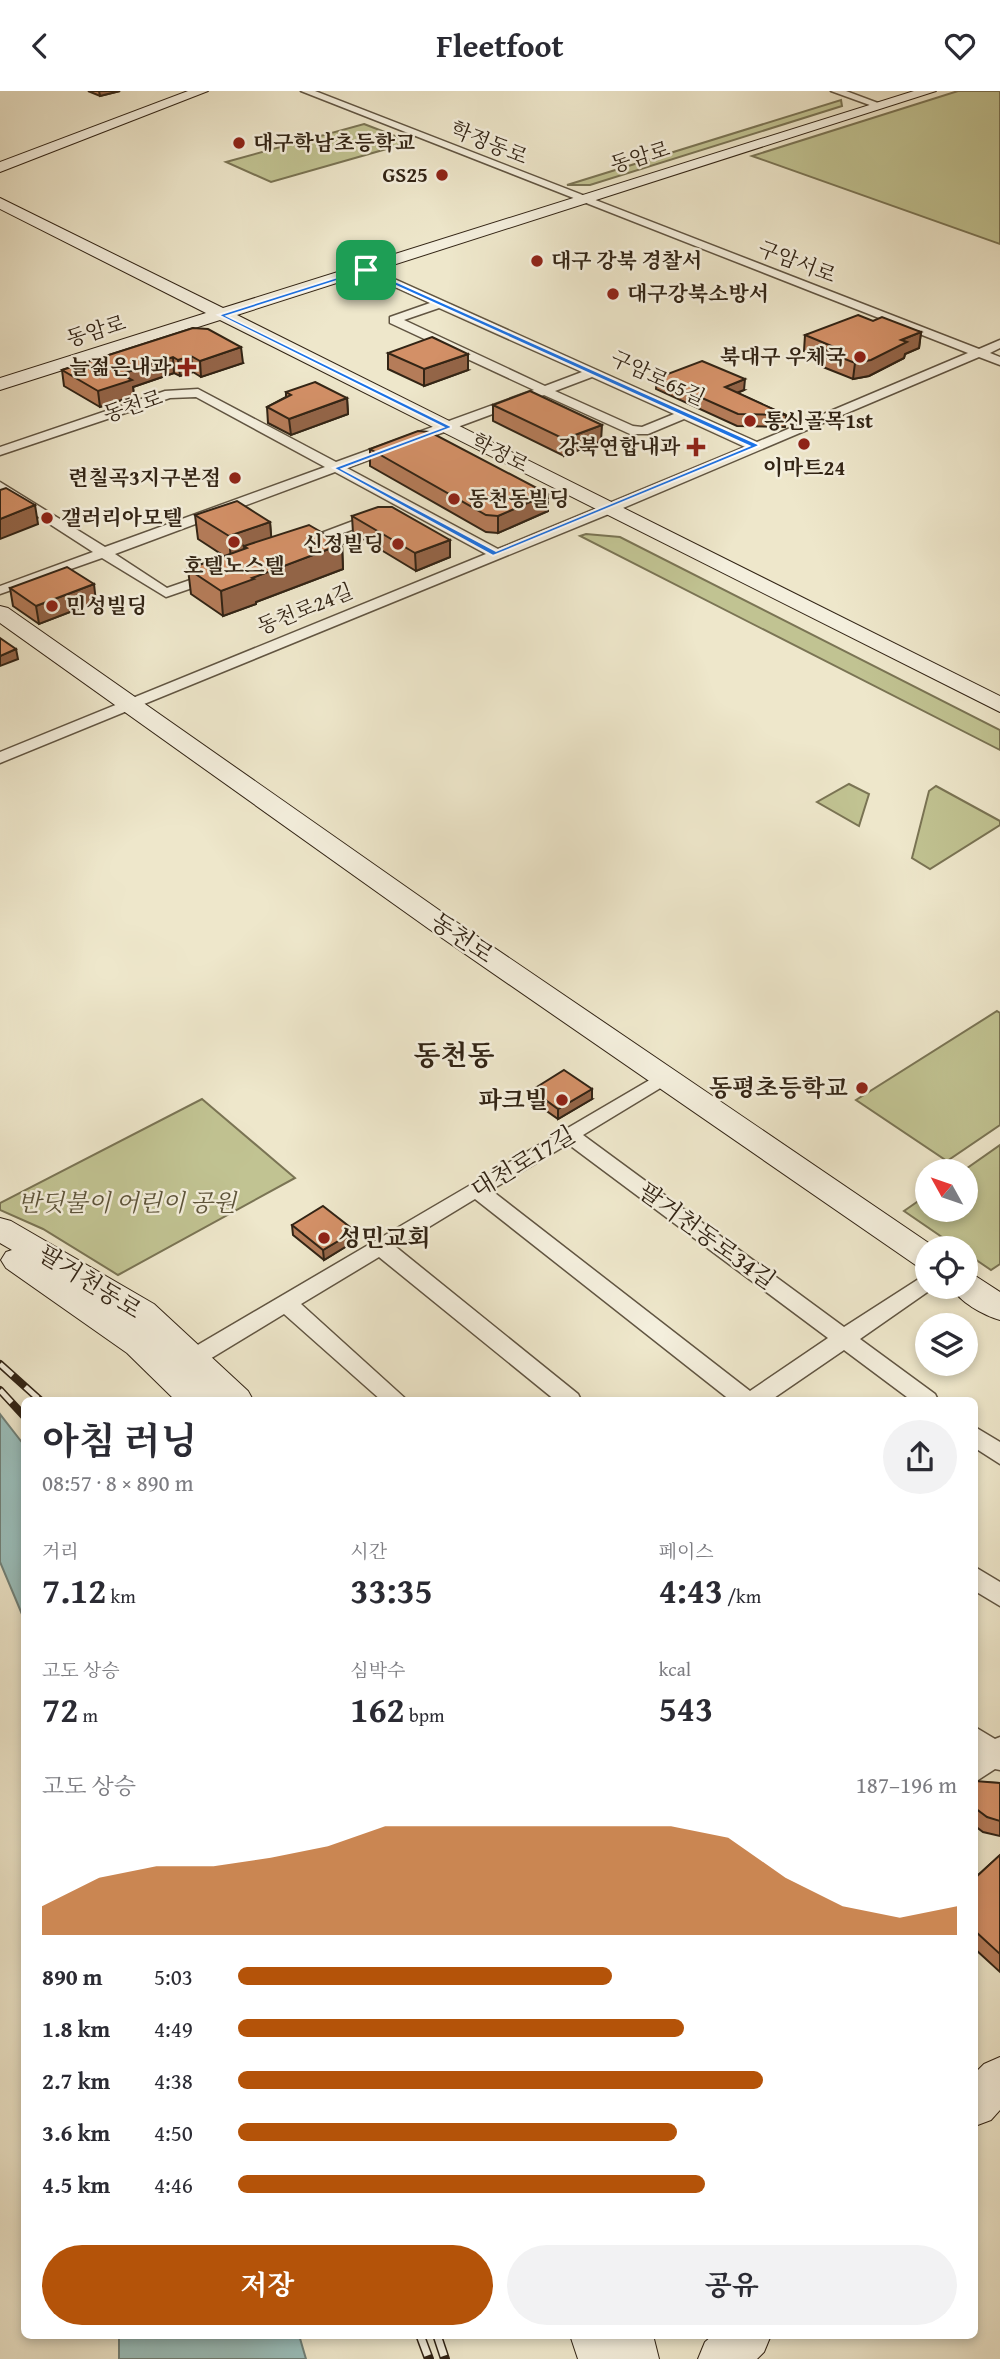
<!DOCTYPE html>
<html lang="ko">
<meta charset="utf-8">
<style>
:root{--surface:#fff;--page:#f2f2f3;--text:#2b2b33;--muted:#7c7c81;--accent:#b45309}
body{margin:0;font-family:"Gentium Book Plus","Noto Serif KR",serif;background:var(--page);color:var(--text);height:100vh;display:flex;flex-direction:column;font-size:26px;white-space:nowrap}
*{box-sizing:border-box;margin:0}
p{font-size:23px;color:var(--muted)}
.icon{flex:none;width:38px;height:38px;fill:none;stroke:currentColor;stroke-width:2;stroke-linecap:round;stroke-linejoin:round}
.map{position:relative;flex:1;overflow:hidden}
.panel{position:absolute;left:21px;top:1306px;width:957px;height:942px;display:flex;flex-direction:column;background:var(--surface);border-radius:10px;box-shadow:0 4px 10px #0003}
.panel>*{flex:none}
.needle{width:46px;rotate:310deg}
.fabs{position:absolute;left:915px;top:1068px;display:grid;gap:14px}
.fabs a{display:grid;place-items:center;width:63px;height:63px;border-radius:50%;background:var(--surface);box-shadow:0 4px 10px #0003;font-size:35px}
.pin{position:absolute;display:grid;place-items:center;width:60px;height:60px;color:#fff;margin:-30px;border-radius:14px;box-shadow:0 4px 10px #0006}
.round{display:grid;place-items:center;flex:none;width:74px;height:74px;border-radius:37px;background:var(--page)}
.summary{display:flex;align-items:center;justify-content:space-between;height:119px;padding:0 21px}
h1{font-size:38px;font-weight:700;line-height:52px}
.stats{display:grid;grid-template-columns:repeat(3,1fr);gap:10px;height:119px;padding:7px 21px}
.stats div{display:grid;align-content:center}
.stats b{font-size:35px;font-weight:700}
.stats small{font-size:19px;font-weight:400}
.stats p{font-size:19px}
.chart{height:196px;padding:14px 21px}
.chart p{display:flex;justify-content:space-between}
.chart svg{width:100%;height:126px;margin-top:7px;fill:var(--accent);opacity:.7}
.button{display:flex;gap:14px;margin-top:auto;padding:14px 21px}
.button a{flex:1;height:80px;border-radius:42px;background:var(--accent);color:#fff;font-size:28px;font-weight:700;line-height:80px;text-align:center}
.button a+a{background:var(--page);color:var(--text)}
ul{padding:0 21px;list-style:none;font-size:23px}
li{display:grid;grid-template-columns:112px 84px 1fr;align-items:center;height:52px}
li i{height:18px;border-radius:9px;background:var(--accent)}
header{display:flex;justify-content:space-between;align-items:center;height:91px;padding:0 21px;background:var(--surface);font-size:32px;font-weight:700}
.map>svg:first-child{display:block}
.green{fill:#c1c392;stroke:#7a7454;stroke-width:2}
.water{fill:#9abfbc;stroke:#708179;stroke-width:2}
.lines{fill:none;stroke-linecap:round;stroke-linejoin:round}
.street-casing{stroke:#615542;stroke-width:3}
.secondary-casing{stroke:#322415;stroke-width:2}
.street{fill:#f4efdd;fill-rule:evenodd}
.secondary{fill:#f4efdd;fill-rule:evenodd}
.rail-far1-casing{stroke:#322415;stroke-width:8}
.rail-casing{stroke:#322415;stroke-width:10}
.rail-far1{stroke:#f4efdd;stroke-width:5;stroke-dasharray:17;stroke-linecap:butt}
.rail{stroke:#f4efdd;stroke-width:7;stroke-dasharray:22;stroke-linecap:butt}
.wall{fill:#b57c59;stroke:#322415;stroke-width:2}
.shaded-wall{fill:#946548;stroke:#322415;stroke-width:2}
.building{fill:#d39067;stroke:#322415;stroke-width:2}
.route{fill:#1a73e8;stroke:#fff;stroke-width:2;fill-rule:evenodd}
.poi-dot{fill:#8f2418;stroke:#f4efdd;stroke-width:2.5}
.labels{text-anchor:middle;stroke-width:5;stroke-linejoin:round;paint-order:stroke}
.far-poi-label{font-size:21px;font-weight:bold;fill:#322415;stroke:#f4efdd;text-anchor:start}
.far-street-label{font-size:21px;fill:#322415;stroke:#f4efdd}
.street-label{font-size:24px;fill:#322415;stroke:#f4efdd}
.poi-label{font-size:24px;font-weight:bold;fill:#322415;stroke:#f4efdd;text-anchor:end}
.park-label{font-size:24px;font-style:italic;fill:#5d543a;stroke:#f4efdd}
.quarter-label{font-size:28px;font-weight:bold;fill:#322415;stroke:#f4efdd}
</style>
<header><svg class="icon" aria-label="back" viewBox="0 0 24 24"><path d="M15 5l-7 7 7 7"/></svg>Fleetfoot<svg class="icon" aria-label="heart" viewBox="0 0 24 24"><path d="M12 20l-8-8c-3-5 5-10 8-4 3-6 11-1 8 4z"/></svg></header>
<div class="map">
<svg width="1000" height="2268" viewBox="0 0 1000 2268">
<rect width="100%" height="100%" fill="#eee7cb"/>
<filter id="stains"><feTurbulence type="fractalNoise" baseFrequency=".00286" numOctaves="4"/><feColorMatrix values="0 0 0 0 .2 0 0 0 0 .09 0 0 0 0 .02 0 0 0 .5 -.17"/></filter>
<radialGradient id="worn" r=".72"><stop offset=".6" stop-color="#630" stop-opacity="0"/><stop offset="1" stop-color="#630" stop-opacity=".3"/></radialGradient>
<g class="green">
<polygon points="958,0 1000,0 1000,153 752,65"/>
<polygon points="841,9 842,15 590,94 567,94"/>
<polygon points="364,33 411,51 271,91 226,71"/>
<polygon points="586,443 620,446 1000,639 1000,659 580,445"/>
<polygon points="849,693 869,703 859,735 817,711"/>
<polygon points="936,695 1000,730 1000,734 930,778 912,767 929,700"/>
<polygon points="997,920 1000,922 1000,1034 947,1070 856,1009"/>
<polygon points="202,1008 295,1087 118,1184 43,1138 0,1119 0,1112"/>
<polygon points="1000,1054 1000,1173 991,1179 966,1162 966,1157 958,1157 904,1120 927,1104 928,1118 966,1118 966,1080 963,1080"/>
</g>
<g class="water">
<polygon points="0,1323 24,1354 24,1528 0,1471"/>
<polygon points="119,2244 299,2244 306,2268 119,2268"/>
</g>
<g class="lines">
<defs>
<g id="street">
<path d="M301,0H315L979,258L1000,249V257L990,262L1000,266V274L979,266L616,420L0,672V661L486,463L335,381L115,463L167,497L216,480L223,484L221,487L166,506L102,467L0,503V495L93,461L0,401V391L105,456L325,376L196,306L170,307L0,364V356L165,300L198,298L336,371L534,299L390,232V226L430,212L362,181V177H370L757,351L968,262ZM439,217L582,281L545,295L404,229ZM592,286L674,323L642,336L633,335L555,300ZM544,304L630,343H648L684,328L745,356L498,458L347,377Z"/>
<polygon points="831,0 846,0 886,15 878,17"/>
<polygon points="377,421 384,425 382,428 304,456 292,453"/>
<path d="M665,980L672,982L675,986L672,990L583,1044L844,1236L928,1182V1195H936L860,1248L935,1303L938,1309H911L844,1259L771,1309H730L475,1108L396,1156L578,1303L581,1309H555L379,1166L301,1213L407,1309H381L284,1223L200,1274H184L181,1268L184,1262ZM568,1053L828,1247L750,1300L491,1099Z"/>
<polygon points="975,1336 1000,1351 1000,1373 975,1357"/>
<polygon points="975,1476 1000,1491 1000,1515 975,1500"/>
<polygon points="975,1636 995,1648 1000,1646 1000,1679 995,1678 975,1691"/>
</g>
<g id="secondary">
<polygon points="188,0 208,0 0,81 0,71"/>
<polygon points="914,0 936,0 237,224 1000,605 1000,621 220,229 0,299 0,287 206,222 0,118 0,107 223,217"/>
<polygon points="0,515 8,517 449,826 936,1157 928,1157 928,1178 917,1175 429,838 0,532"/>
<polygon points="0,1127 11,1130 154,1213 248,1300 253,1309 212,1306 213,1309 175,1309 127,1262 6,1177 1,1169 6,1161 12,1159 0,1152"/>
<path d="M966,1182L977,1186L1000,1201V1229C983,1224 959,1211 951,1195H966Z"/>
<polygon points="1000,1966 1000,2019 991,2029 975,2035 975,1982 984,1973"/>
<polygon points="570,2244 653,2244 659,2268 578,2268"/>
<polygon points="713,2244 771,2244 764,2261 757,2268 698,2268 705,2251"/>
</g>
</defs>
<use href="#street" class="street-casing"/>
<use href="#secondary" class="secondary-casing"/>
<use href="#street" class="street"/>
<use href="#secondary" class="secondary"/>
<defs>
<g id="rail-far1">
<polyline points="0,1273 40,1309"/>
<polyline points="0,1299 24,1325"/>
</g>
<g id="rail">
<polyline points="420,2244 429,2268"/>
<polyline points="437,2244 445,2268"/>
</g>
</defs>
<use href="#rail-far1" class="rail-far1-casing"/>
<use href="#rail" class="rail-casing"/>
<use href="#rail-far1" class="rail-far1"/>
<use href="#rail" class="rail"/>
</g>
<g class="wall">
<polygon points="88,0 120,0 100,5"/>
<polygon points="873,230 921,241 919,257 905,263 904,267 869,285 853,288 823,276 824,268 804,260 805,244"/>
<polygon points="193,237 243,272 201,286 193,281 180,285 174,282 133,296 134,305 100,316 64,295 62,279"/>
<polygon points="388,262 468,279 424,295 388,278"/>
<polygon points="657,287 744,299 737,302 786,324 785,336 737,335 656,298"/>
<polygon points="286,301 347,307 348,323 291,344 268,332 267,316 286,306"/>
<polygon points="493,314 601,350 564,365 493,330"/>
<polygon points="370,358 548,403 548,420 498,442 486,441 370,375"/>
<polygon points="195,424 270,431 271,446 342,453 343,478 256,511 256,513 223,525 191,503 188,478 224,465 198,448"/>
<polygon points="352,425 450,449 450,466 416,480 353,442"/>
<polygon points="10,497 96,511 39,533 13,515"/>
<polygon points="532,999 592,1008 558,1028 531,1009"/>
<polygon points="292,1134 355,1140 355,1150 324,1169 293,1144"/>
<polygon points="975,1691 1000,1692 1000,1745 983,1741 975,1735"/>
<polygon points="1000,1764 1000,1881 975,1858 975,1787"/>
</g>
<g class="shaded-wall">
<polygon points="99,0 120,0 100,5"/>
<polygon points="921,241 919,257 905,263 904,267 869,285 853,288 855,272 901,249"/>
<polygon points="241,256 243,272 201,286 200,270"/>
<polygon points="468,263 468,279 424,295 424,278"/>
<polygon points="191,265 193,281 180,285 178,269"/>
<polygon points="173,266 174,282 133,296 134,305 100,316 98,300 121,283"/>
<polygon points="745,288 744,299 724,307 725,296"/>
<polygon points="347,307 348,323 291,344 289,328"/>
<polygon points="602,334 601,350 564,365 564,348"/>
<polygon points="548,403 548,420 498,442 498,425"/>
<polygon points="35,414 38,433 0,448 0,428"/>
<polygon points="270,431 272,455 247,457 244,455 245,465 231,470 229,445"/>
<polygon points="450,449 450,466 416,480 415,462"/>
<polygon points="342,453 343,478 256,511 256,513 223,525 221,500 252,487"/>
<polygon points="94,493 96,511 39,533 36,515"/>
<polygon points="16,558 18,568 0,575 0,565"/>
<polygon points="592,998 592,1008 558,1028 558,1018"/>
<polygon points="355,1140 355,1150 324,1169 323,1159"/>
</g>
<g class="building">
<polygon points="858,224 873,230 882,226 921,241 901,249 907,251 871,269 855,272 824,260 834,256 805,244"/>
<polygon points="193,237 208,238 241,256 200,270 191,265 178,269 173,266 121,283 132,289 98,300 62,279"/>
<polygon points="432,246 468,263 424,278 388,262"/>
<polygon points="702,270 745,288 725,296 786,324 738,323 657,287"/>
<polygon points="315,291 347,307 289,328 267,316 291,304 286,301"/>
<polygon points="530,300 602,334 564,348 493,314"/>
<polygon points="418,340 430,341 548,403 498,425 486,424 370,358"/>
<polygon points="6,397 35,414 0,428 0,399"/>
<polygon points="237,410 270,431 229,445 195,424"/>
<polygon points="378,416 392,416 450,449 415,462 352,425"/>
<polygon points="309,434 342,453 252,487 254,488 221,500 188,478 247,457 244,455"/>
<polygon points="67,476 94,493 36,515 10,497"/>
<polygon points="0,547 16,558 0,565"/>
<polygon points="564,979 592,998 558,1018 532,999"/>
<polygon points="323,1115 355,1140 323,1159 292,1134"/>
<polygon points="975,1690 1000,1692 1000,1730 987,1726 975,1717"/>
<polygon points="1000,1764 1000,1863 975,1840 975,1787"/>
</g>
<path class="route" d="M366,177L758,353L759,355L493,465L333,377L443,336L218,224ZM365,181L749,355L496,460L342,378L451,337V335L227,225Z"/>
<g class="poi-dot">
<circle cx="239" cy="52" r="7"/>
<circle cx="442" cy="84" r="7"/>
<circle cx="537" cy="170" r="7"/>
<circle cx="613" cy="203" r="7"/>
<circle cx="860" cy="266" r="7"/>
<path d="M183.5 265.5h7v7h7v7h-7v7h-7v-7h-7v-7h7z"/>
<circle cx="750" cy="330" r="7"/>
<circle cx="804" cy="353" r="7"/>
<path d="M692.5 345.5h7v7h7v7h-7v7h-7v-7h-7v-7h7z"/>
<circle cx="235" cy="387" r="7"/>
<circle cx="454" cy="408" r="7"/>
<circle cx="47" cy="427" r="7"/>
<circle cx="234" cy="451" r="7"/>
<circle cx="398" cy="453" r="7"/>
<circle cx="52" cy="515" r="7"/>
<circle cx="862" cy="997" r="7"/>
<circle cx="562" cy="1009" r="7"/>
<circle cx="324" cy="1147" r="7"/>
</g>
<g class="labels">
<g class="far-poi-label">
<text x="253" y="59">대구학남초등학교</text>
<text x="428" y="91" text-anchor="end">GS25</text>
<text x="551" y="177">대구 강북 경찰서</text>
<text x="627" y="210">대구강북소방서</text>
<text x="846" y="273" text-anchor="end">북대구 우체국</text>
<text x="171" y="283" text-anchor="end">늘젊은내과</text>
<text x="764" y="337">통신골목1st</text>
<text x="680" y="363" text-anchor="end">강북연합내과</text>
<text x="804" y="384" text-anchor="middle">이마트24</text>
<text x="221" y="394" text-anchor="end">련칠곡3지구본점</text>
<text x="468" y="415">동천동빌딩</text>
<text x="61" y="434">갤러리아모텔</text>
<text x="384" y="460" text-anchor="end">신정빌딩</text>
<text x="234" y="482" text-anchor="middle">호텔노스텔</text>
<text x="66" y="522">민성빌딩</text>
</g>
<g class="far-street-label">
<text transform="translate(489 52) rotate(22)" y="7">학정동로</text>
<text transform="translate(640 66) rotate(-17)" y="7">동암로</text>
<text transform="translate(797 171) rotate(21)" y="7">구암서로</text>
<text transform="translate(96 240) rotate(-17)" y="7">동암로</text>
<text transform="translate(658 287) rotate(25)" y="7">구암로65길</text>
<text transform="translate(133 315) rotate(-18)" y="7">동천로</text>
<text transform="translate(500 362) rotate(27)" y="7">학정로</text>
<text transform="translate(305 518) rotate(-22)" y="7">동천로24길</text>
</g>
<g class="street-label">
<text transform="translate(462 847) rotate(34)" y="8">동천로</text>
<text transform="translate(523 1071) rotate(-31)" y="8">대천로17길</text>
<text transform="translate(707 1145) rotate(36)" y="8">팔거천동로34길</text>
<text transform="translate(90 1191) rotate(32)" y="8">팔거천동로</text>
</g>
<g class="poi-label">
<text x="848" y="1005">동평초등학교</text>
<text x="548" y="1017">파크빌</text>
<text x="338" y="1155" text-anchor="start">성민교회</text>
</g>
<g class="park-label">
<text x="127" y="1120">반딧불이 어린이 공원</text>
</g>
<g class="quarter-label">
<text x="454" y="974">동천동</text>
</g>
</g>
<rect width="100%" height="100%" filter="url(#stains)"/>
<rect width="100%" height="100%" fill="url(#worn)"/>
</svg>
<div class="fabs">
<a><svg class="needle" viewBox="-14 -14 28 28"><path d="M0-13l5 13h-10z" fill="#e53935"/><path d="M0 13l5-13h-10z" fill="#7c7c81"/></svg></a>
<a><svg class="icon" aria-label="locate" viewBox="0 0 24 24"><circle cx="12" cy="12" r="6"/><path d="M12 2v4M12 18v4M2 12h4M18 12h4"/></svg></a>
<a><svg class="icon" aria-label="layers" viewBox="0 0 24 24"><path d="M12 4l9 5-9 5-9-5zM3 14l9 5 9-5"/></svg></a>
</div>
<div class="pin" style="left:366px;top:179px;background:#1e9e55"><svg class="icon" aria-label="arrive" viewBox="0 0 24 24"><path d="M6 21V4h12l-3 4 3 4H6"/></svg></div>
<section class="panel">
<div class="summary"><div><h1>아침 러닝</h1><p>08:57 · 8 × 890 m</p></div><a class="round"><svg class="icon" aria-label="share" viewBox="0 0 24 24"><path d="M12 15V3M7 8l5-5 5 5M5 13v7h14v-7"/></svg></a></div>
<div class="stats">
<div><p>거리</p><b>7.12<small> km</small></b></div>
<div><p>시간</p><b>33:35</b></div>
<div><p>페이스</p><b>4:43<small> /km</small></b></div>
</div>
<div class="stats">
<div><p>고도 상승</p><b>72<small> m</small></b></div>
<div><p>심박수</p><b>162<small> bpm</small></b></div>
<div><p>kcal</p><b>543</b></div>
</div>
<div class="chart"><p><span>고도 상승</span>187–196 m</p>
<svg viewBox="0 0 160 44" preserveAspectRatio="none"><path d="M0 44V34L10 24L20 20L30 20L40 17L50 13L60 6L70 6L80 6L90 6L100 6L110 6L120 10L130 24L140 34L150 38L160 34V44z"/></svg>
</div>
<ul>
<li><b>890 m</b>5:03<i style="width:52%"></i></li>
<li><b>1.8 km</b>4:49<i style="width:62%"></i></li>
<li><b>2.7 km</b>4:38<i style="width:73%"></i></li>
<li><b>3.6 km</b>4:50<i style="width:61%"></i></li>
<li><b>4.5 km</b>4:46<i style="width:65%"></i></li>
</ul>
<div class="button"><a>저장</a><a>공유</a></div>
</section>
</div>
